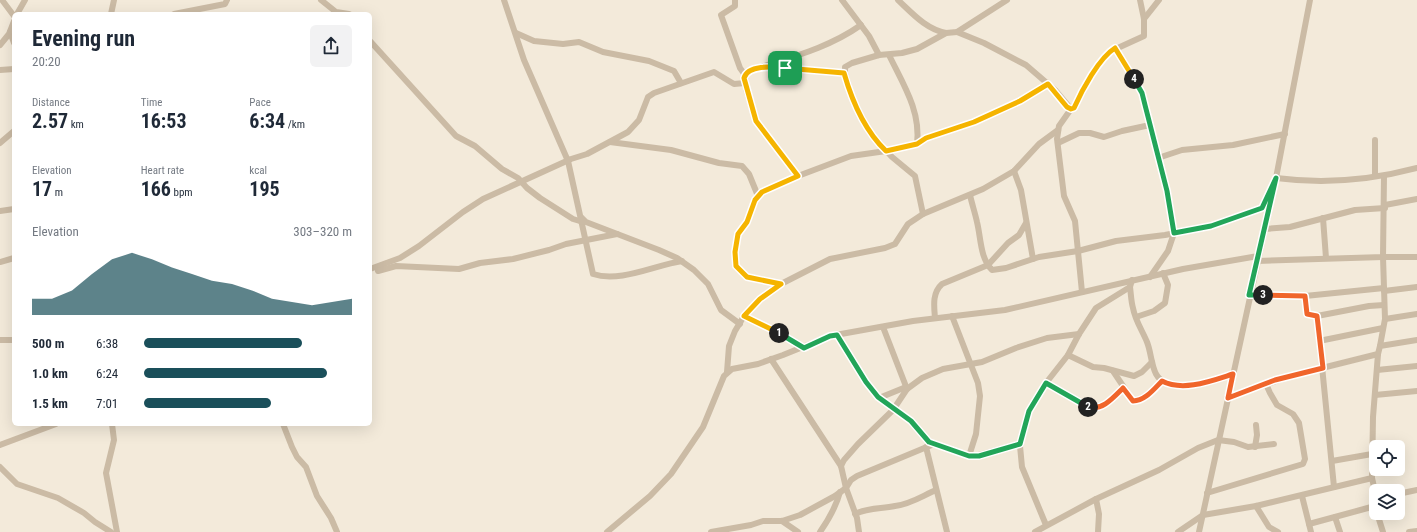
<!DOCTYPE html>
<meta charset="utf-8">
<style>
:root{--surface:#fff;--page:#f2f2f3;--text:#1f2937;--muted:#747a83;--accent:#1a4f5a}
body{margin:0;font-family:"Roboto Condensed",sans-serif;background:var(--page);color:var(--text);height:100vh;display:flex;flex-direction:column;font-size:15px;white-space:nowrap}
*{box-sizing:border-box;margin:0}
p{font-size:13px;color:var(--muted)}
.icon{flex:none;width:22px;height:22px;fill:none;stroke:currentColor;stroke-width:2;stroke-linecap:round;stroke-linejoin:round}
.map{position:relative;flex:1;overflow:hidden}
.details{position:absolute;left:12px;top:12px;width:360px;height:414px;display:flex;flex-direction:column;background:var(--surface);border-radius:6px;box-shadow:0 4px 16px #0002}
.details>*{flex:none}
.controls{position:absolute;left:1369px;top:440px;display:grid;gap:8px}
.controls a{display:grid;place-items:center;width:36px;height:36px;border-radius:6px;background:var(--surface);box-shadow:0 4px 16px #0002;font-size:20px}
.pin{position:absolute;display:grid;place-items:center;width:34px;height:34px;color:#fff;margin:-17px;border-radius:8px;box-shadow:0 2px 6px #0006}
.km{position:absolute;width:20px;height:20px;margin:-10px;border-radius:50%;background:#222;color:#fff;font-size:11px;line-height:20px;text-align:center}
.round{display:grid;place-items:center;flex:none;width:42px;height:42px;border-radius:6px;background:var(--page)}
.headline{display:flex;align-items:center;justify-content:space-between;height:68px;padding:0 20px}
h1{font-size:22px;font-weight:700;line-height:30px}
.stats{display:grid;grid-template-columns:repeat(3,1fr);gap:6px;height:68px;padding:4px 20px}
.stats div{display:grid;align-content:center}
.stats b{font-size:20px;font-weight:700}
.stats small{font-size:11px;font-weight:400}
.stats p{font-size:11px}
.chart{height:112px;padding:8px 20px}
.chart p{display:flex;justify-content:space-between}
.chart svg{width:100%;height:72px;margin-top:4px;fill:var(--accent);opacity:.7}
ul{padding:0 20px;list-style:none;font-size:13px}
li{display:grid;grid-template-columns:64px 48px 1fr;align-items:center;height:30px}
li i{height:10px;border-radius:5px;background:var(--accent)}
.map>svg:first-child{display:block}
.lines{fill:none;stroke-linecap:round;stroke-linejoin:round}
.minor{stroke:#cbbba5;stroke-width:6}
.split-1-casing{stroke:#fff;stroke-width:8}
.split-2-casing{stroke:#fff;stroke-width:8}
.split-3-casing{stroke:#fff;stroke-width:8}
.split-4-casing{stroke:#fff;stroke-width:8}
.split-5-casing{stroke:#fff;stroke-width:8}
.split-1{stroke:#f5b400;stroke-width:5}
.split-2{stroke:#22a559;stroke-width:5}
.split-3{stroke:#f0652b;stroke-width:5}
.split-4{stroke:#22a559;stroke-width:5}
.split-5{stroke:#f5b400;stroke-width:5}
</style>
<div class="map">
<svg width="1417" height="532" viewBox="0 0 1417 532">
<rect width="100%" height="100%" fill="#f3eada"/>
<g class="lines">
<g class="minor">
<polyline points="2,0 14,16"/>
<polyline points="321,0 336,12 349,14"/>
<path d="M504,0L524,60L568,161L593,274C620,283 655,265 682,261"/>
<polyline points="735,0 735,6 721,15 740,68 745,75"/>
<polyline points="842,0 869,36 879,55"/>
<path d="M898,0C913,14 926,29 946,33"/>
<polyline points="17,14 25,0"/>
<polyline points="111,14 114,0"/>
<polyline points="174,14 225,4 227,0"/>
<polyline points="1144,19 1159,0"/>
<polyline points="10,32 14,43"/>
<polyline points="957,32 984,43 1026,65 1055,90 1071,109 1074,108 1096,67 1109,52 1144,36 1144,19 1140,0"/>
<polyline points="516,33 534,41 563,44 579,42 603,52 649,61 674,71 681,83"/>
<polyline points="370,41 456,136 475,146 502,169 518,178 527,188 540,198 573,219 583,222"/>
<polyline points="0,45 9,34 14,21"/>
<polyline points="1115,48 1142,93 1167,191 1174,233 1168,251 1150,277"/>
<path d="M889,55C903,84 921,111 917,144"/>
<polyline points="768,66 845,73"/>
<polyline points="0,70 14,69"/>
<polyline points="1071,109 1059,126 1057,139 1064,196 1075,221 1082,292"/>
<polyline points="1375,140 1375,176"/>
<polyline points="610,142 671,150 719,163 742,166 749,174 758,196"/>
<polyline points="0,143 14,131"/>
<polyline points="1058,143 1079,133 1090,133 1104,137 1122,131 1150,125"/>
<polyline points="1158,158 1182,150 1233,145 1285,134"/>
<polyline points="1014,171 1021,190 1033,259"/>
<path d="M798,176L756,121L746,89L745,75L749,71C788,58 827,49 861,25"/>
<path d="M1274,182L1276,178C1322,184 1372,180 1417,168"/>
<path d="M970,195C972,204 975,213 977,222C981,238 980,258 992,270L1006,268L1039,257L1078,251L1116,241L1165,235L1211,226L1262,208L1270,190"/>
<polyline points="1385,205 1417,199"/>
<polyline points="0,211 14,209"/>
<polyline points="923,214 915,176 892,157 870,133 852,97 845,73 845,67 852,63 879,55 902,53 917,49 946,33 957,32 1007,0"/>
<polyline points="582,218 586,222 659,250 677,258 694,270 708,284 721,310 740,324"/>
<polyline points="1323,218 1326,258"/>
<polyline points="1264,229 1290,227 1355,210 1385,208"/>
<polyline points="1257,261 1383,257 1384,176"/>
<polyline points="0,262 14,258"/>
<polyline points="370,269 400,258 419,246 463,212 483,199 571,159 587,154 628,132 639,120 648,97 654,93 714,72 734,84 745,83"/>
<polyline points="378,271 396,266 459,269 480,263 513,259 549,250 566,244 617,234"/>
<polyline points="781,284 747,277 736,267 735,252 738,234 747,222 755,200 762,193 798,176 851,156 886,151 917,144 927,138 974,122 1020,101 1048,83"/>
<path d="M1130,287C1131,294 1131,301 1133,308C1135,320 1142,330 1147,342C1151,352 1151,364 1156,374C1169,397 1213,380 1233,374"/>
<polyline points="1384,291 1417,287"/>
<polyline points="1249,295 1305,296 1384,288"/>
<polyline points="1305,296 1307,314 1317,316"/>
<polyline points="744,316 776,331 804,348"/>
<polyline points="952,316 978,383 980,396 976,434 969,456"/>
<polyline points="1136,317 1154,311 1165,303 1168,285 1163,273"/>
<path d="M935,318C934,306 932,293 942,284L988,265L1008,243L1019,235L1026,223"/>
<polyline points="1385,319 1417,314"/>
<polyline points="883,327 907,389"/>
<polyline points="837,335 866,382 878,397 911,421 929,442 969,456 979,455 1020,444"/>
<polyline points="0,340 14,340"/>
<polyline points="1319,341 1383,328"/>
<polyline points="1380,346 1385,319 1383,257 1417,257"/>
<polyline points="1068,355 1093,367 1104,368 1134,376 1142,372 1152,362"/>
<polyline points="771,359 841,466"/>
<polyline points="1377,370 1417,366"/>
<path d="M1113,371L1133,401C1145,402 1154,389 1162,381"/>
<polyline points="727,372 729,346 735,331 744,316 760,299 781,284 830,259 885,248 895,244 908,224 923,214 983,189 1014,171 1039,144 1058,130"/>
<path d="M1046,383L1086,406C1102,412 1112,399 1123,388"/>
<polyline points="1375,395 1417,391"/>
<polyline points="879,398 906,387"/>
<polyline points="1227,398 1290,376 1378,354 1380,346 1417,340"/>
<polyline points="112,424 114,440 106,473 117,532"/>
<polyline points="283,424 292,447 297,457 306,467 317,496 331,518 337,532"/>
<polyline points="0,445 56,424"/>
<polyline points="926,447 947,532"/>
<polyline points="1255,447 1257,435 1256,425"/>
<polyline points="1332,461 1372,454"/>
<polyline points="0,467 17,484 58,498 84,513 95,522 111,532"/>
<polyline points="1372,478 1376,496"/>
<polyline points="1334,487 1317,316 1369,306 1384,305"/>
<polyline points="1207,493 1303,464 1305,459 1299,423 1293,414 1277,405 1270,393 1266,384"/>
<polyline points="1398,494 1417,490"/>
<polyline points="1302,496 1311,532"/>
<polyline points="1096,499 1099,514 1098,532"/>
<polyline points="1256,506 1269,527 1278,532"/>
<polyline points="1377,513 1383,532"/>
<path d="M855,514C869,507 881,509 895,506C911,504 922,496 936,490"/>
<polyline points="1335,517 1340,532"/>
<polyline points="782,521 798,532"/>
<polyline points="1309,524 1375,506"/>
<polyline points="1046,525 1022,467 1020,446 1029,411 1046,383 1068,355 1079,334 1096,308 1130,287 1132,280"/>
<polyline points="607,532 650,496 671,474 703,427 724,376 732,369 758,364 783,355 830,336 913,321 1005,310 1183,269 1258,256"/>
<polyline points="711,532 751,525 763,521 782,521 800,515 835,496 846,488 851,480 857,476 934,444"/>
<path d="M820,532C829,519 836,507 840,492"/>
<polyline points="859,532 857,518 846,488 841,466 844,460 858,444 893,410 907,389 922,378 943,369 982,362 1016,348 1047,338 1079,334"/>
<polyline points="1035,532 1096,499 1159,470 1198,448 1218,440 1234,442 1248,447 1274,444"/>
<polyline points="1178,532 1203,515 1256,506 1372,478 1373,417 1378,354"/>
<polyline points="1199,532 1276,178 1310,0"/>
<polyline points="1409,532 1417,531"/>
</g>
</g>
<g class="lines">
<defs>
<path id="split-1" d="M779,333L744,316L760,299L781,284L747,277L736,266L735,252L738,234L747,222L755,200L762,192L798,176L756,121L744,78C748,64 774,67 785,68"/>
<polyline id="split-2" points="779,333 804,348 830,336 837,335 866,382 878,397 911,421 929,442 969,456 979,456 1020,444 1029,411 1046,383 1088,407"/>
<path id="split-3" d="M1088,407C1102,411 1113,398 1123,388L1133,401C1145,401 1154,389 1162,381C1183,392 1211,381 1233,374L1228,398L1275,380L1323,368L1317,316L1307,314L1305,296L1263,295"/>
<polyline id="split-4" points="1134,79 1142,93 1145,105 1167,191 1174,233 1211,226 1262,208 1276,178 1249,295 1263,295"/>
<path id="split-5" d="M785,68L844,73C852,101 865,131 886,151L917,144L926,138L974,122L1020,101L1048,84L1067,107L1071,109L1074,108C1082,90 1099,58 1115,48L1134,79"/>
</defs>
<use href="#split-1" class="split-1-casing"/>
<use href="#split-2" class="split-2-casing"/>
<use href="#split-3" class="split-3-casing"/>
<use href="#split-4" class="split-4-casing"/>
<use href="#split-5" class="split-5-casing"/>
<use href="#split-1" class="split-1"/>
<use href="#split-2" class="split-2"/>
<use href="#split-3" class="split-3"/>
<use href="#split-4" class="split-4"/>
<use href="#split-5" class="split-5"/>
</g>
</svg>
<div class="controls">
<a><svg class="icon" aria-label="locate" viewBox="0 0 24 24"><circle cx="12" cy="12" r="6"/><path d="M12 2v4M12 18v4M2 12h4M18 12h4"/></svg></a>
<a><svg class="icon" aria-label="layers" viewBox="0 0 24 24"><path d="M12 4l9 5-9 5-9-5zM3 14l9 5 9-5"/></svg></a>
</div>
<div class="pin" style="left:785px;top:68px;background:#1e9e55"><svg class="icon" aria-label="arrive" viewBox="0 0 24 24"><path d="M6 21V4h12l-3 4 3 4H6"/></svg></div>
<b class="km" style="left:779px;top:333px">1</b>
<b class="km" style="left:1088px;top:407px">2</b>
<b class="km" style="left:1263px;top:295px">3</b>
<b class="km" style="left:1134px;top:79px">4</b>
<section class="details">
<div class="headline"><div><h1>Evening run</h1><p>20:20</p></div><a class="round"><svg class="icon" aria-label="share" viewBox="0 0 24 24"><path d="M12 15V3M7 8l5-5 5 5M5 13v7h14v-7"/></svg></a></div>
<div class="stats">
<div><p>Distance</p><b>2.57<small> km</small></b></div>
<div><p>Time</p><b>16:53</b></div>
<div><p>Pace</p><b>6:34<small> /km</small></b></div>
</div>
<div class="stats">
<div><p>Elevation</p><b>17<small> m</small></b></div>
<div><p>Heart rate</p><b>166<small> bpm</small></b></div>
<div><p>kcal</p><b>195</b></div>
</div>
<div class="chart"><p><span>Elevation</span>303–320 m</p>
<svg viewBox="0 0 160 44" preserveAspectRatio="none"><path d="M0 44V34L10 34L20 29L30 19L40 10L50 6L60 10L70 15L80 19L90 23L100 25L110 29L120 34L130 36L140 38L150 36L160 34V44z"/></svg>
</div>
<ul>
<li><b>500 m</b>6:38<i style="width:76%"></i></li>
<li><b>1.0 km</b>6:24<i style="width:88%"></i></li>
<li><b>1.5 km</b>7:01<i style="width:61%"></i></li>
</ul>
</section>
</div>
